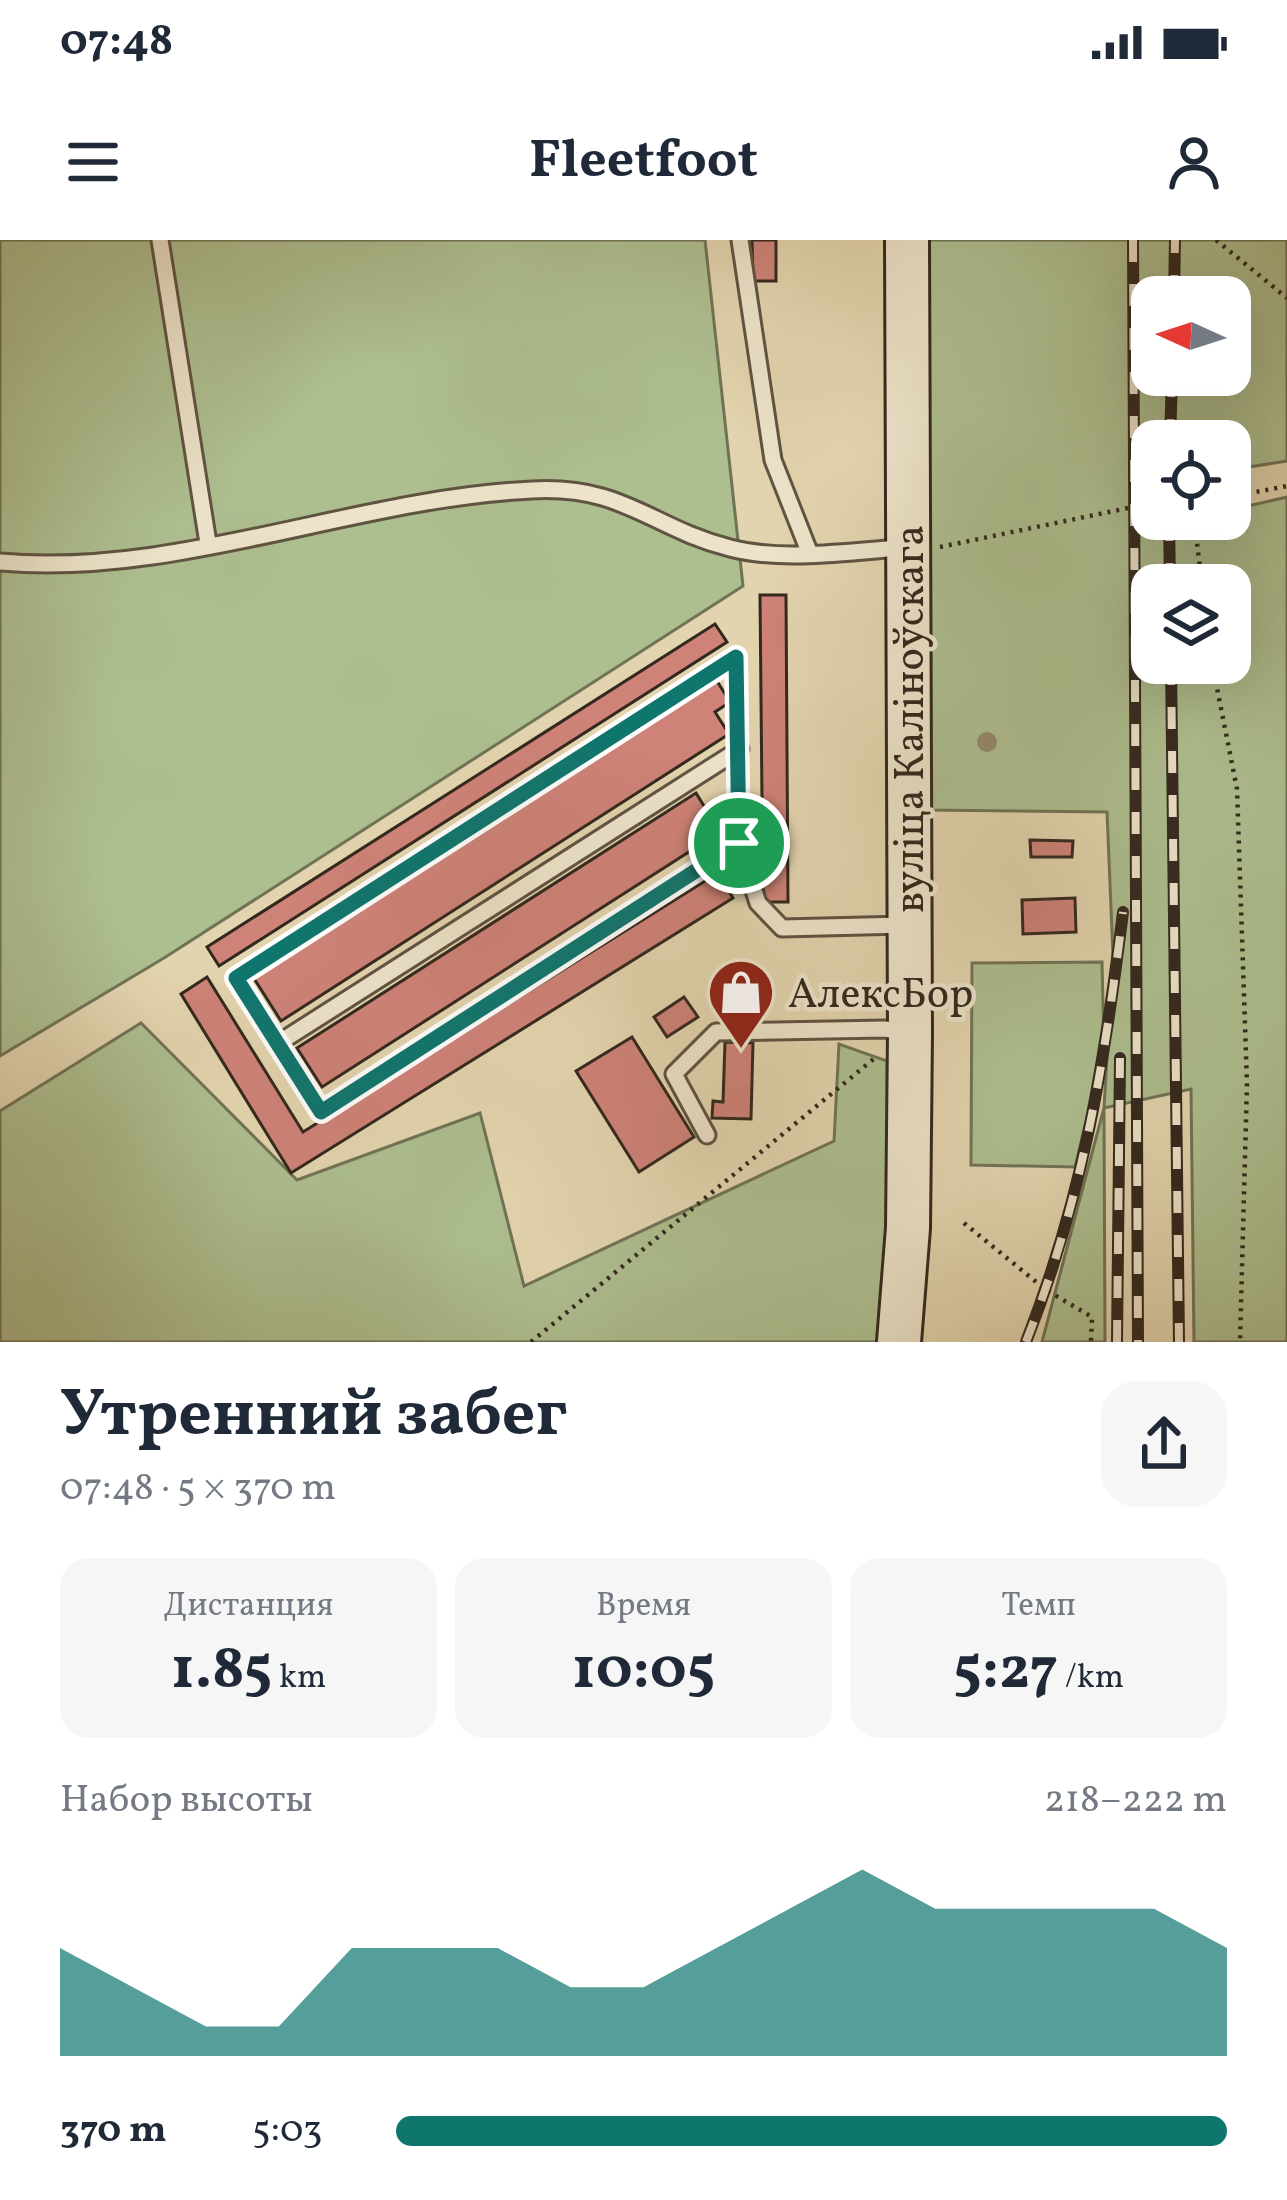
<!DOCTYPE html>
<html lang="ru">
<meta charset="utf-8">
<style>
:root{--surface:#fff;--page:#f6f6f7;--text:#1f2937;--muted:#747a83;--accent:#0f766e}
body{margin:0;font-family:Vollkorn,serif;background:var(--page);color:var(--text);height:100vh;display:flex;flex-direction:column;font-size:45px;white-space:nowrap}
*{box-sizing:border-box;margin:0}
p{font-size:39px;color:var(--muted)}
.icon{flex:none;width:66px;height:66px;fill:none;stroke:currentColor;stroke-width:2;stroke-linecap:round;stroke-linejoin:round}
.map{position:relative;height:1102px;overflow:hidden}
.details{display:flex;flex-direction:column;background:var(--surface);flex:1}
.details>*{flex:none}
.needle{width:78px;rotate:273deg}
.buttons{position:absolute;left:1131px;top:36px;display:grid;gap:24px}
.buttons a{display:grid;place-items:center;width:120px;height:120px;border-radius:24px;background:var(--surface);box-shadow:0 12px 48px #0002;font-size:60px}
.pin{position:absolute;display:grid;place-items:center;width:102px;height:102px;color:#fff;margin:-51px;border:6px solid #fff;border-radius:50%;box-shadow:0 3px 12px #0007}
.round{display:grid;place-items:center;flex:none;width:126px;height:126px;border-radius:36px;background:var(--page)}
.summary{display:flex;align-items:center;justify-content:space-between;height:204px;padding:0 60px}
h1{font-size:66px;font-weight:700;line-height:90px}
.metrics{display:grid;grid-template-columns:repeat(3,1fr);gap:18px;height:204px;padding:12px 60px}
.metrics div{display:grid;align-content:center;border-radius:30px;background:var(--page);text-align:center}
.metrics b{font-size:60px;font-weight:700}
.metrics small{font-size:33px;font-weight:400}
.metrics p{font-size:33px}
.chart{height:336px;padding:24px 60px}
.chart p{display:flex;justify-content:space-between}
.chart svg{width:100%;height:216px;margin-top:12px;fill:var(--accent);opacity:.7}
ul{padding:0 60px;list-style:none;font-size:39px}
li{display:grid;grid-template-columns:192px 144px 1fr;align-items:center;height:90px}
li i{height:30px;border-radius:15px;background:var(--accent)}
.status{display:flex;justify-content:space-between;align-items:center;height:84px;padding:0 60px;background:var(--surface);direction:ltr}
.status svg{height:33px;fill:currentColor}
header{display:flex;justify-content:space-between;align-items:center;height:156px;padding:0 60px;background:var(--surface);font-size:54px;font-weight:700}
.map>svg:first-child{display:block}
.green{fill:#adbe8f;stroke:#707356;stroke-width:3;fill-rule:evenodd}
.building{fill:#ce8278;stroke:#33281e;stroke-width:3}
.lines{fill:none;stroke-linecap:round;stroke-linejoin:round}
.lane-casing{stroke:#5f5342;stroke-width:21}
.secondary-casing{stroke:#33281e;stroke-width:48}
.path{stroke:#33281e;stroke-width:4.5;stroke-dasharray:3 6;stroke-linecap:butt}
.lane{stroke:#ece3ca;stroke-width:15}
.secondary{stroke:#ece3ca;stroke-width:42}
.rail-casing{stroke:#33281e;stroke-width:12}
.rail{stroke:#ece3ca;stroke-width:8;stroke-dasharray:22;stroke-linecap:butt}
.tree{fill:#938a6e}
.route-casing{stroke:#fff;stroke-width:24}
.route{stroke:#0f766e;stroke-width:15}
.labels{text-anchor:middle;stroke-width:9;stroke-linejoin:round;paint-order:stroke}
.street-label{font-size:42px;fill:#33281e;stroke:#ece3ca}
.poi-label{font-size:42px;fill:#33281e;stroke:#ece3ca;text-anchor:start}
</style>
<div class="status"><b>07:48</b><svg viewBox="0 0 49 12"><path d="M0 12V9h3v3zM5 12V6h3v6zM10 12V3h3v9zM15 12V0h3v12zM26 1h20v11H26zM47 4h2v5h-2z"/></svg></div>
<header><svg class="icon" aria-label="menu" viewBox="0 0 24 24"><path d="M4 6h16M4 12h16M4 18h16"/></svg>Fleetfoot<svg class="icon" aria-label="person" viewBox="0 0 24 24"><circle cx="12" cy="8" r="4"/><path d="M4 21q1-7 8-7t8 7"/></svg></header>
<div class="map">
<svg width="1287" height="1102" viewBox="0 0 1287 1102">
<rect width="100%" height="100%" fill="#e2d4ae"/>
<filter id="stains"><feTurbulence type="fractalNoise" baseFrequency=".00167" numOctaves="4"/><feColorMatrix values="0 0 0 0 .2 0 0 0 0 .09 0 0 0 0 .02 0 0 0 .5 -.17"/></filter>
<radialGradient id="worn" r=".72"><stop offset=".6" stop-color="#630" stop-opacity="0"/><stop offset="1" stop-color="#630" stop-opacity=".3"/></radialGradient>
<g class="green">
<polygon points="0,0 705,0 743,346 164,718 0,816"/>
<path d="M923,0H1287V221L1230,230V201H1152V279H1230V270L1287,257V1102H1194L1191,849L1104,868L1105,1102H1042L1104,868L1113,716L1107,572L926,570ZM1152,57H1230V135H1152ZM1152,345H1230V423H1152Z"/>
<polygon points="1102,722 1104,806 1075,927 971,925 972,723"/>
<polygon points="141,783 297,940 480,873 524,1046 834,901 839,804 887,821 888,983 878,1102 0,1102 0,871"/>
</g>
<g class="building">
<polygon points="752,0 776,0 776,41 753,41"/>
<polygon points="760,355 786,355 788,662 763,662"/>
<polygon points="715,384 727,402 219,726 207,707"/>
<polygon points="717,441 730,462 715,472 729,494 281,781 253,737"/>
<polygon points="696,553 720,592 322,847 297,808"/>
<polygon points="1030,600 1073,601 1072,617 1031,617"/>
<polygon points="718,633 733,658 291,933 181,754 207,737 303,892"/>
<polygon points="1075,658 1076,692 1023,694 1022,660"/>
<polygon points="684,757 698,777 667,797 654,777"/>
<polygon points="632,797 694,897 639,932 576,831"/>
<polygon points="725,802 753,803 751,879 712,878 713,861 723,862"/>
</g>
<g class="lines">
<defs>
<g id="lane">
<polyline points="160,0 208,303"/>
<polyline points="740,0 773,220 810,314"/>
<path d="M0,322C176,338 356,258 532,250C624,245 651,288 730,308C784,322 848,311 903,308"/>
<polyline points="739,603 321,872 236,738 736,417 739,603 758,663 782,688 905,685"/>
<polyline points="277,804 740,509"/>
<polyline points="707,895 674,834 716,792 885,789 907,793"/>
</g>
<polyline id="secondary" points="899,1102 908,988 910,794 907,0"/>
</defs>
<use href="#lane" class="lane-casing"/>
<use href="#secondary" class="secondary-casing"/>
<g class="path">
<polyline points="1216,0 1287,58"/>
<polyline points="1230,257 1287,246"/>
<polyline points="1189,279 1195,286 1202,345"/>
<polyline points="940,307 1133,267 1152,270"/>
<polyline points="1212,423 1237,549 1247,844 1240,1102"/>
<polyline points="964,983 1046,1050 1092,1077 1091,1102"/>
<polyline points="531,1102 876,817"/>
</g>
<use href="#lane" class="lane"/>
<use href="#secondary" class="secondary"/>
<defs>
<g id="rail">
<polyline points="1133,0 1138,1102"/>
<polyline points="1174,57 1175,0"/>
<polyline points="1170,201 1172,135"/>
<polyline points="1169,279 1170,345"/>
<polyline points="1171,423 1179,1102"/>
<path d="M1026,1102C1083,956 1104,827 1123,672"/>
<polyline points="1117,1102 1120,818"/>
</g>
</defs>
<use href="#rail" class="rail-casing"/>
<use href="#rail" class="rail"/>
</g>
<circle class="tree" cx="987" cy="502" r="10"/>
<g class="lines">
<defs>
<polygon id="route" points="736,417 739,603 321,872 236,738"/>
</defs>
<use href="#route" class="route-casing"/>
<use href="#route" class="route"/>
</g>
<defs>
<symbol id="shop-pin" viewBox="-11 -11 22 30"><path d="M0 17L-7.5 6A9.5 9.5 0 1 1 7.5 6Z" fill="#8f2418" stroke="#ece3ca"/><path d="M-5-2.5h2.3a2.7 3.5 0 0 1 5.4 0H5L5.5 6h-11ZM-1.5-2.5h3a1.5 2.3 0 0 0-3 0Z" fill="#fff"/></symbol>
</defs>
<g fill-rule="evenodd">
<use href="#shop-pin" x="703" y="714" width="76" height="104"/>
</g>
<g class="labels">
<g class="street-label">
<text transform="translate(908 479) rotate(-90)" y="15">вуліца Каліноўскага</text>
</g>
<g class="poi-label">
<text x="788" y="767">АлексБор</text>
</g>
</g>
<rect width="100%" height="100%" filter="url(#stains)"/>
<rect width="100%" height="100%" fill="url(#worn)"/>
</svg>
<div class="buttons">
<a><svg class="needle" viewBox="-14 -14 28 28"><path d="M0-13l5 13h-10z" fill="#e53935"/><path d="M0 13l5-13h-10z" fill="#747a83"/></svg></a>
<a><svg class="icon" aria-label="locate" viewBox="0 0 24 24"><circle cx="12" cy="12" r="6"/><path d="M12 2v4M12 18v4M2 12h4M18 12h4"/></svg></a>
<a><svg class="icon" aria-label="layers" viewBox="0 0 24 24"><path d="M12 4l9 5-9 5-9-5zM3 14l9 5 9-5"/></svg></a>
</div>
<div class="pin" style="left:739px;top:603px;background:#1e9e55"><svg class="icon" aria-label="arrive" viewBox="0 0 24 24"><path d="M6 21V4h12l-3 4 3 4H6"/></svg></div>
</div>
<section class="details">
<div class="summary"><div><h1>Утренний забег</h1><p>07:48 · 5 × 370 m</p></div><a class="round"><svg class="icon" aria-label="share" viewBox="0 0 24 24"><path d="M12 15V3M7 8l5-5 5 5M5 13v7h14v-7"/></svg></a></div>
<div class="metrics">
<div><p>Дистанция</p><b>1.85<small> km</small></b></div>
<div><p>Время</p><b>10:05</b></div>
<div><p>Темп</p><b>5:27<small> /km</small></b></div>
</div>
<div class="chart"><p><span>Набор высоты</span>218–222 m</p>
<svg viewBox="0 0 160 44" preserveAspectRatio="none"><path d="M0 44V22L10 30L20 38L30 38L40 22L50 22L60 22L70 30L80 30L90 22L100 14L110 6L120 14L130 14L140 14L150 14L160 22V44z"/></svg>
</div>
<ul>
<li><b>370 m</b>5:03<i style="width:100%"></i></li>
</ul>
</section>
